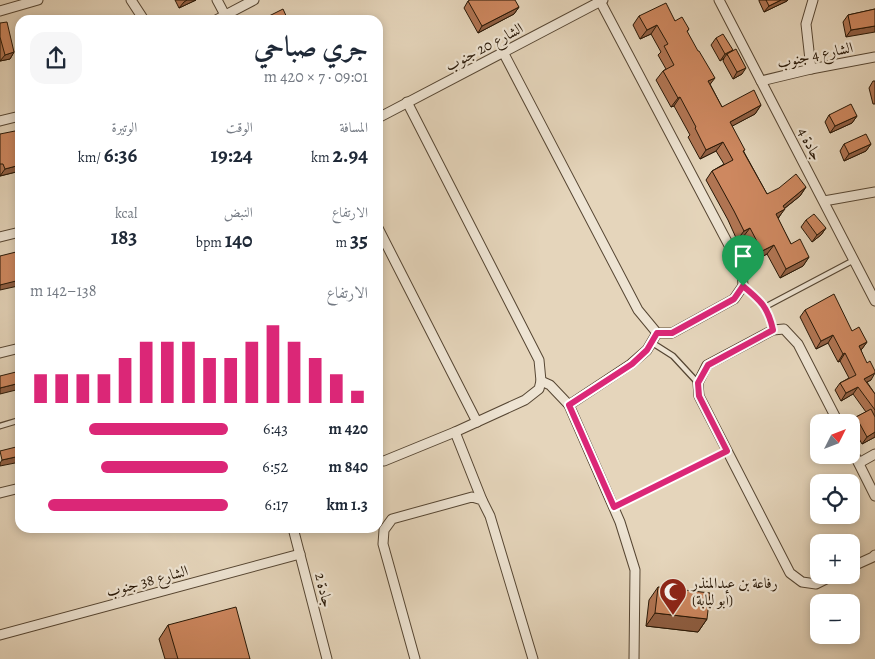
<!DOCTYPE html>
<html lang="ar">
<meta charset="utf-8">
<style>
:root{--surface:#fff;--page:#f6f6f7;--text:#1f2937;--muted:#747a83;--accent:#db2777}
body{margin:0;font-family:Alegreya,Amiri,serif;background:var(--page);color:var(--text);direction:rtl;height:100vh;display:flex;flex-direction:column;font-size:19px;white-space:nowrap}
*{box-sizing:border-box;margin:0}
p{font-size:16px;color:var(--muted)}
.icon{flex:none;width:28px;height:28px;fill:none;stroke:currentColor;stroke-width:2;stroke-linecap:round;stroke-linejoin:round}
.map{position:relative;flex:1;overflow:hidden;direction:ltr}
.details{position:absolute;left:15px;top:15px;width:368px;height:518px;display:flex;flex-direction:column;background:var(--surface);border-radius:15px;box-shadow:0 2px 8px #0003;direction:rtl}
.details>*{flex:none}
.needle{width:32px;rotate:48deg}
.buttons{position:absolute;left:810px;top:414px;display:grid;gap:10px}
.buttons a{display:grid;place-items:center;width:50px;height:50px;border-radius:10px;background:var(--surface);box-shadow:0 2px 8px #0003;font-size:25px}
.pin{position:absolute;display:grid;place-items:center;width:42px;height:42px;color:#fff;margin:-51px -21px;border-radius:50% 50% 50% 0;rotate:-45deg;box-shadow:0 0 5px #0007}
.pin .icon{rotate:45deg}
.round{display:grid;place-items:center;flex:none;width:52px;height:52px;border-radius:15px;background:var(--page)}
.overview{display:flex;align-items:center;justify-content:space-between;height:85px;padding:0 15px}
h1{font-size:28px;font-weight:700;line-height:38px}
.metrics{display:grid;grid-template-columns:repeat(3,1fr);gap:8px;height:85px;padding:5px 15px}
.metrics div{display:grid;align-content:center}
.metrics b{font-size:21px;font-weight:700}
.metrics small{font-size:14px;font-weight:400}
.metrics p{font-size:14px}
.chart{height:140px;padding:10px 15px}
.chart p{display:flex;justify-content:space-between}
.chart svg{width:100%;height:90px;margin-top:5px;stroke:var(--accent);stroke-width:6}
ul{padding:0 15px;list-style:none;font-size:16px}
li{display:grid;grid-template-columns:80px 60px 1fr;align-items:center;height:38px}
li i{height:12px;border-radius:6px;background:var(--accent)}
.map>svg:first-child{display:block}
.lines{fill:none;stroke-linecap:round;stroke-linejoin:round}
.lane-casing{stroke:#564633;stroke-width:7}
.street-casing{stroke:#564633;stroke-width:11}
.lane{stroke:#eee4d3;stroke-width:4.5}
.street{stroke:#eee4d3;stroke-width:9}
.wall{fill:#b17553;stroke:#271706}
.shaded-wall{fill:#905f43;stroke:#271706}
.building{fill:#ce8860;stroke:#271706}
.route-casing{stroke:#fff;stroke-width:10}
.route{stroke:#db2777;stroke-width:6}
.labels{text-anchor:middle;stroke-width:4.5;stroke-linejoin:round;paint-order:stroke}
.street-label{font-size:15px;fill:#271706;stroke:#eee4d3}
.poi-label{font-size:15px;fill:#271706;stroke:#eee4d3;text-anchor:start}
</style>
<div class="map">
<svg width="875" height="659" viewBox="0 0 875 659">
<rect width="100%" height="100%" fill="#e5d5bb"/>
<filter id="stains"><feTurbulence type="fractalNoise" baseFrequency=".004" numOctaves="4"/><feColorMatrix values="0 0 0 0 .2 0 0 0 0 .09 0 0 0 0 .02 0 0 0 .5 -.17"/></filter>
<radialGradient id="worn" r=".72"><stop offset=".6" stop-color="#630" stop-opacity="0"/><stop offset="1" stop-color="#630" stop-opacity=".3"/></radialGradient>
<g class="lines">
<defs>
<g id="lane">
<path d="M743,286C761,301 768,307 773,330"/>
<polyline points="765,307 854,260"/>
<polyline points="651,342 673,356 698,383"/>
<polyline points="0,426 20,420"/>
<polyline points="614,507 727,451"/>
</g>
<g id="street">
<polyline points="131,0 144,20"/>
<polyline points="217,0 225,15"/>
<polyline points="719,0 875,301"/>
<polyline points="0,11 38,0"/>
<polyline points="216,20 254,0"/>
<polyline points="503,52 638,310 657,333 672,333 734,299 743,286 742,270 600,1"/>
<polyline points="811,69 806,24 813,0"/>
<polyline points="761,81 811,69 875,57"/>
<polyline points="378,118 603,0"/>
<polyline points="0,121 20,116"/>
<polyline points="824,201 875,192"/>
<polyline points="378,228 477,422"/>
<polyline points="0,237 20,232"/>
<polyline points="0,353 20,348"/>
<polyline points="541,381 550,385 569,405 620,522 635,570 634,659"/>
<polyline points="569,405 631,364 647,350 657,333"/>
<polyline points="455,432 482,500"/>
<polyline points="851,448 875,496"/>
<polyline points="378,461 384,461 455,432 525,400 539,389 541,381 539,360 407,102"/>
<polyline points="859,463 875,454"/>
<polyline points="0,493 20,488"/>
<polyline points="293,528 327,659"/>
<polyline points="851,567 873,557 875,555"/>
<polyline points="834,575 816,584 802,582 790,573 699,396 698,383 707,365 773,330 784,329 798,344 838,422"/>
<polyline points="0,635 300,554"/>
<polyline points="415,659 383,544 384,530 392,519 472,497 482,500 490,516 533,659"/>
</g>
</defs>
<use href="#lane" class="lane-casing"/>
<use href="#street" class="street-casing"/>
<use href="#lane" class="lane"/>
<use href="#street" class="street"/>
</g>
<g class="wall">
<polygon points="175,0 196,0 179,8"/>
<polygon points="759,0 788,0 787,1 764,12 759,1"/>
<polygon points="468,1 519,7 514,14 478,33 464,8"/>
<polygon points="875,9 846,37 843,22 848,15"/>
<polygon points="639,16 675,21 689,29 687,32 710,84 722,107 761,105 755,114 732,126 744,152 767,194 806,187 800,196 784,209 778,219 791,244 809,257 803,266 780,278 767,254 756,260 743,237 737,240 728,220 706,180 712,171 724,164 716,151 700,159 688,137 690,135 674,106 671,107 656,80 663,71 666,69 658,55 661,52 651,34 640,39 633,25"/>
<polygon points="0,23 14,52 10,59 0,61"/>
<polygon points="716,38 730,52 742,74 733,79 723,61 724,58 720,61 711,45"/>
<polygon points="873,81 875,81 875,104 873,104 869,88"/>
<polygon points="829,115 857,116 852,123 830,133 825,122"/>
<polygon points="0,134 20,171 0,176"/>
<polygon points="844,144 871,144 866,151 844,161 840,151"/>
<polygon points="806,220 826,228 821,235 812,242 801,227"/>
<polygon points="805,310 852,331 867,342 861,350 871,380 867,382 875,394 875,437 862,444 851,424 856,417 866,412 853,394 841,401 835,390 840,383 849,378 840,361 838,362 828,343 816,349 800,317"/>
<polygon points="658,587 707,619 698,632 646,626 649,600"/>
<polygon points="168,625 250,659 165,659 159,639"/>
</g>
<g class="shaded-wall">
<polygon points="187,0 196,0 179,8 184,2"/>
<polygon points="781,0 788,0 787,1 764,12 769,6"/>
<polygon points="519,7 514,14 478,33 482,26"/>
<polygon points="657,25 651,34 640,39 647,30"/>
<polygon points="875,26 875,32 846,37 851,30"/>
<polygon points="733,50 728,56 727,54 724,58 720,61 725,54"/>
<polygon points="14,52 10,59 0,61 5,55"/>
<polygon points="746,68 742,74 733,79 737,72"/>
<polygon points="715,78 708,87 708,81"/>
<polygon points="680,97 674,106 671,107 678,98"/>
<polygon points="761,105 755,114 723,131 730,122"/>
<polygon points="857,116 852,123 830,133 835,126"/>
<polygon points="723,142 716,151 700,159 706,150"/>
<polygon points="871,144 866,151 844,161 849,154"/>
<polygon points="20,165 20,171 0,176 5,169"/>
<polygon points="806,187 800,196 781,211 785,209 778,218 769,223 776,214 783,206"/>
<polygon points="750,228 743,237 737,240 744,231"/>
<polygon points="826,228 821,235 812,242 817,235"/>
<polygon points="774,245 767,254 756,260 762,251"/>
<polygon points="809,257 803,266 780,278 786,269"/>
<polygon points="20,276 20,283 18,286 0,290 0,285"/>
<polygon points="833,335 828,343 816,349 821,341"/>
<polygon points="867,342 862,349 854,353 859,346"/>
<polygon points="845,353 840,361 838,362 843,354"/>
<polygon points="875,373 871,380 859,386 864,379"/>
<polygon points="20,383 20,389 0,394 0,388"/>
<polygon points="858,387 853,394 841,401 846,393"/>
<polygon points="875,432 875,437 862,444 867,437"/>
<polygon points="20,456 20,462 0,466 0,463 2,460"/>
<polygon points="655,613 707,619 698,632 646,626"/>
</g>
<g class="building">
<polygon points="470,0 515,0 519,7 482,26 468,1"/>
<polygon points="766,0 781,0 769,6"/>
<polygon points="666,3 675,21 682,17 689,29 687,31 698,51 699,51 715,78 708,81 722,107 754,90 761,105 730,122 745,150 743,151 767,194 779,188 796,174 806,187 783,206 785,209 776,214 791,244 800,239 809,257 786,269 774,245 762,251 750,228 744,231 734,211 712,171 733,160 723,142 706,150 695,128 696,127 680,97 678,98 663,71 674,65 664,46 668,44 657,25 647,30 639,16"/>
<polygon points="283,9 288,20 261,20"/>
<polygon points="875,9 875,26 851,30 848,15"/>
<polygon points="7,22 14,52 5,55 0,37 0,23"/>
<polygon points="723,34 733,50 725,54 716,38"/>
<polygon points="736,49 746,68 737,72 727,54"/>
<polygon points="851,104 857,116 835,126 829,115"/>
<polygon points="20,130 20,165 5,169 3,164 0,164 0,134"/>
<polygon points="866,134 871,144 849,154 844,144"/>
<polygon points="814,214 826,228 817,235 806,220"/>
<polygon points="20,251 20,280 0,285 0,256"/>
<polygon points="834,294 852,331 859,327 867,342 859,346 867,363 870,361 875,371 875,373 864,379 875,394 875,410 858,387 846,393 840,383 856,375 845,353 843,354 833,335 821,341 805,310"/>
<polygon points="20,371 20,383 0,388 0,376"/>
<polygon points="871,409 875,417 875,432 867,437 856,417"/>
<polygon points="20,446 20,456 2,460 0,451"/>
<polygon points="658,587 710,593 707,619 655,613"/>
<polygon points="236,607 250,659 178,659 168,625"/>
</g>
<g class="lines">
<defs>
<path id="route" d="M743,286C761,301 768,307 773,330L708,365L698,383L699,396L727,451L614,507L569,405L632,364L647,350L657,333H672L734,299Z"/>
</defs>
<use href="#route" class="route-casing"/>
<use href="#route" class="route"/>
</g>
<defs>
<symbol id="mosque-pin" viewBox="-11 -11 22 30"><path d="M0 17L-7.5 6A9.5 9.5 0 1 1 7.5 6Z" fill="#8f2418" stroke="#eee4d3"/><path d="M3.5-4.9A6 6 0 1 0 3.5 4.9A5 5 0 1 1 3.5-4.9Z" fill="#fff"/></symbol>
</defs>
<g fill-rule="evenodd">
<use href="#mosque-pin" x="657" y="576" width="32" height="43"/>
</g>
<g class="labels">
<g class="street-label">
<text transform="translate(484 47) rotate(-28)" y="5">الشارع 20 جنوب</text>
<text transform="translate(815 55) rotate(-12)" y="5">الشارع 4 جنوب</text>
<text transform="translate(810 144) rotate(62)" y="5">جادة 4</text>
<text transform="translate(147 581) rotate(-15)" y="5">الشارع 38 جنوب</text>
<text transform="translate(324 590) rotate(76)" y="5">جادة 2</text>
</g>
<g class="poi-label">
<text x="692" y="588">رفاعة بن عبدالمنذر<tspan x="692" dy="17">(أبو لبابة)</tspan></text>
</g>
</g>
<rect width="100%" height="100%" filter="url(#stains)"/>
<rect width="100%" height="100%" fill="url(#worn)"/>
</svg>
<div class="buttons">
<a><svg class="needle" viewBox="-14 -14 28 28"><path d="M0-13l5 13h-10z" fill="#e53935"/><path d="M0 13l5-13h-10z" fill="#747a83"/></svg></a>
<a><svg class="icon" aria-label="locate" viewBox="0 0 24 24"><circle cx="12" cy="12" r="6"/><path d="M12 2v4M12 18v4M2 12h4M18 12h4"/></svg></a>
<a>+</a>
<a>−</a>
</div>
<div class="pin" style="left:743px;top:286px;background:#1e9e55"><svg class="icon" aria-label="arrive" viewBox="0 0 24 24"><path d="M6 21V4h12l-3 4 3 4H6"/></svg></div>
<section class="details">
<div class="overview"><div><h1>جري صباحي</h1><p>09:01 · 7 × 420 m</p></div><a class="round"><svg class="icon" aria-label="share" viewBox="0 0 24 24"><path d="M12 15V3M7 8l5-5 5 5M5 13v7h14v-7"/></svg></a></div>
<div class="metrics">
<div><p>المسافة</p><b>2.94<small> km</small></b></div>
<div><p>الوقت</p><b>19:24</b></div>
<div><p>الوتيرة</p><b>6:36<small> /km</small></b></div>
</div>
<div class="metrics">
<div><p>الارتفاع</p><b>35<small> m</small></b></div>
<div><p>النبض</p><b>140<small> bpm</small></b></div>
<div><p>kcal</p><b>183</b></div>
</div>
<div class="chart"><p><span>الارتفاع</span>138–142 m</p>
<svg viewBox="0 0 160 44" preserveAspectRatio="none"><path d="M5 44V30M15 44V30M25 44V30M35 44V30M45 44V22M55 44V14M65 44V14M75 44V14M85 44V22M95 44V22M105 44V14M115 44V6M125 44V14M135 44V22M145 44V30M155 44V38"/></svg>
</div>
<ul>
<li><b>420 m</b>6:43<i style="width:70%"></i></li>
<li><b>840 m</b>6:52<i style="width:64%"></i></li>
<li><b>1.3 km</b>6:17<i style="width:91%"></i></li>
</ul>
</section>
</div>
